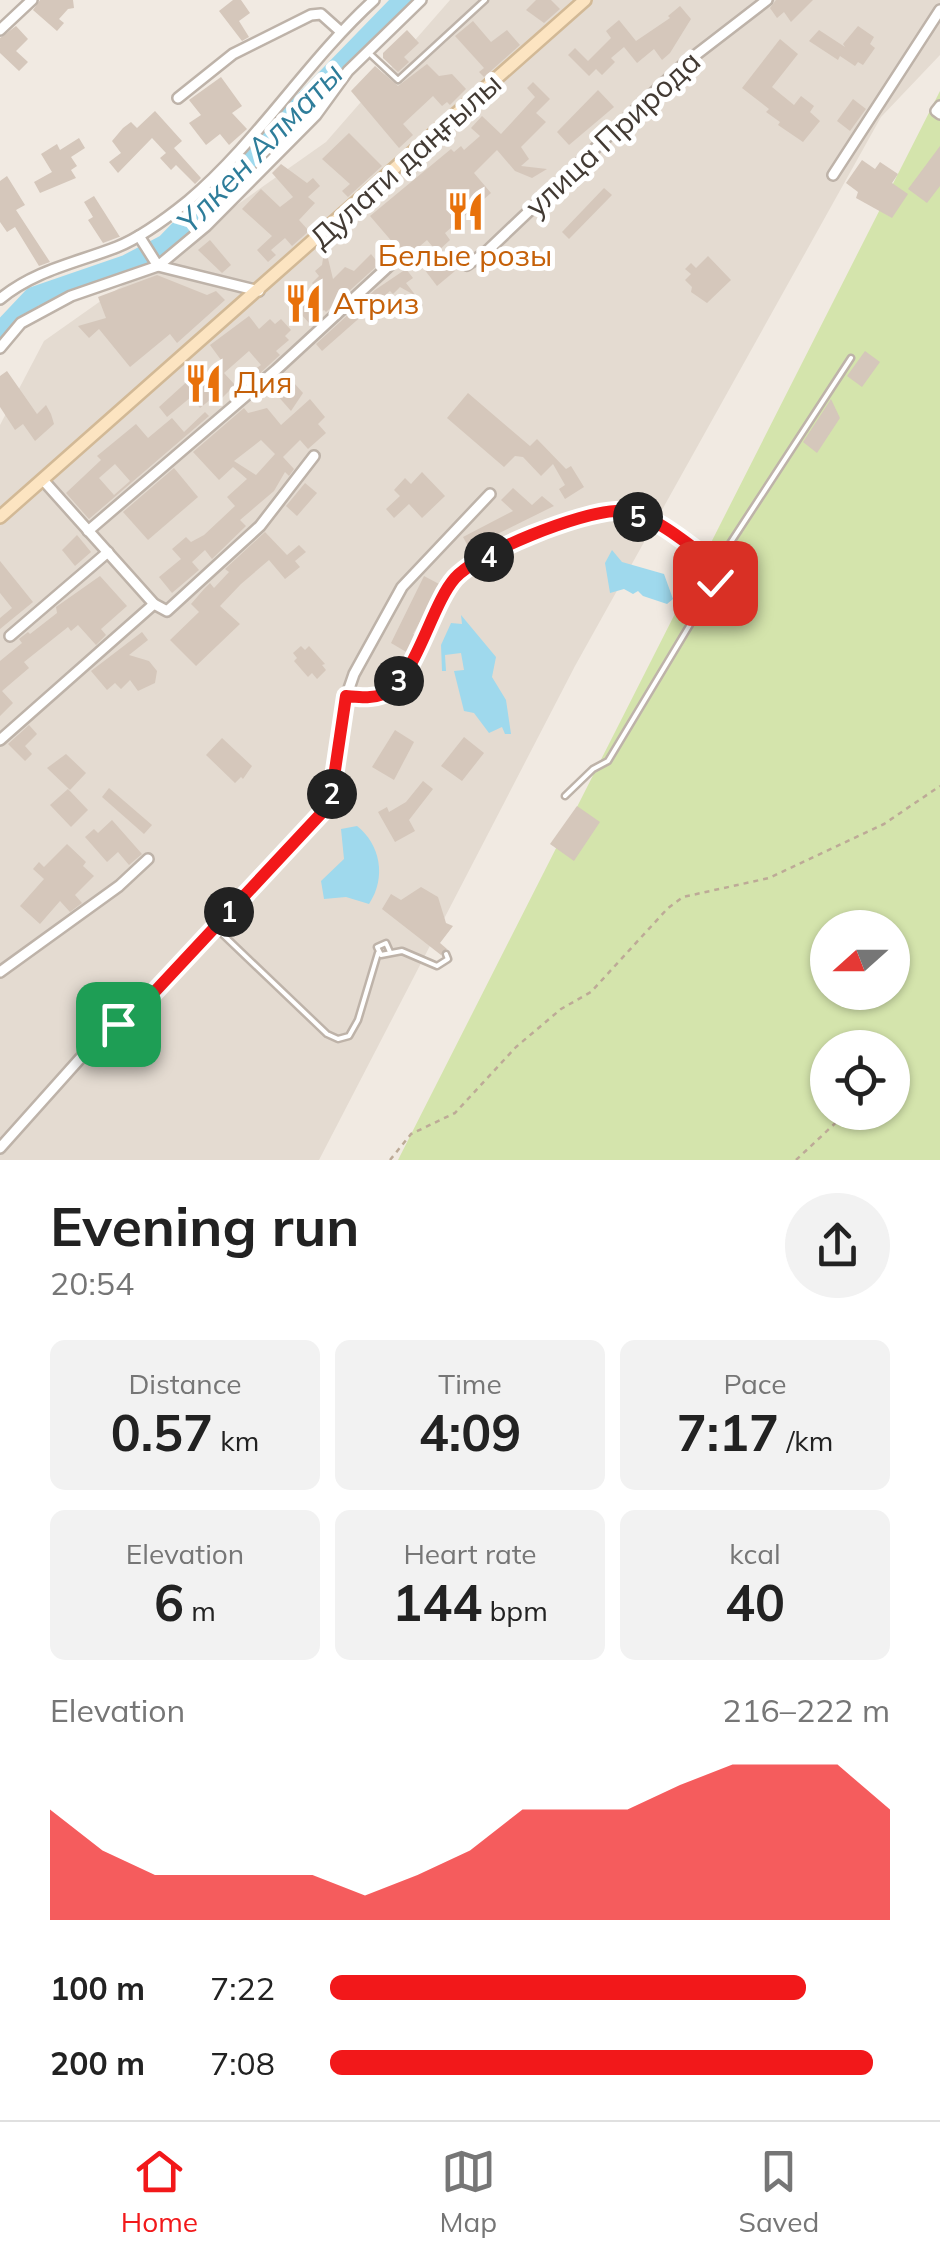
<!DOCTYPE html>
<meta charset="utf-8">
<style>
:root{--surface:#fff;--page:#f2f2f2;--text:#222;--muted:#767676;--line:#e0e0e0;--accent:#f2181a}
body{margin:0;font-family:Mulish,sans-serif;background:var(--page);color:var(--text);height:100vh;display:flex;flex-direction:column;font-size:38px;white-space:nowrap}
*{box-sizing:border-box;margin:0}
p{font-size:32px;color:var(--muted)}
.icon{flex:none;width:55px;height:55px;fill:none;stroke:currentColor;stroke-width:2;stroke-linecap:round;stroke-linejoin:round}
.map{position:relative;height:1160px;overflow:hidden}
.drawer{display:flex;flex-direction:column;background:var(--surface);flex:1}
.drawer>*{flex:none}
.needle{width:65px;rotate:249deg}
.tools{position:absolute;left:810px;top:910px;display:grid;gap:20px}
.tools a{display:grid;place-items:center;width:100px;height:100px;border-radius:50%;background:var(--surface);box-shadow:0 2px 8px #0004;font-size:50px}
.pin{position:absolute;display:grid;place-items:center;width:85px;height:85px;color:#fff;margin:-42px;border-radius:20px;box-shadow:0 5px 15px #0006}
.km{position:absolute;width:50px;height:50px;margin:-25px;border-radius:50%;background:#222;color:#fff;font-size:28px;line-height:50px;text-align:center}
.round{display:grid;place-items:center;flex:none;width:105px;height:105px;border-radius:52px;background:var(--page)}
.overview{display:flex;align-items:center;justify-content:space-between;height:170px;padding:0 50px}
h1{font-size:55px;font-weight:700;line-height:75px}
.figures{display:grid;grid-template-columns:repeat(3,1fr);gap:15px;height:170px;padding:10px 50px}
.figures div{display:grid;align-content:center;border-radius:15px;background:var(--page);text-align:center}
.figures b{font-size:50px;font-weight:700}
.figures small{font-size:28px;font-weight:400}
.figures p{font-size:28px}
.chart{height:280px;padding:20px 50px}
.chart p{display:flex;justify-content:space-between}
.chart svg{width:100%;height:180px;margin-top:10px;fill:var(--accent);opacity:.7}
ul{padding:0 50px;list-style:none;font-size:32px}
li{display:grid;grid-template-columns:160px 120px 1fr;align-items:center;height:75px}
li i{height:25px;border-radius:12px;background:var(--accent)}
.dock{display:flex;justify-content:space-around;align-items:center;height:140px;border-top:2px solid var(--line);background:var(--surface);font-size:28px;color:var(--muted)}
.dock a{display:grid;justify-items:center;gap:5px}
.dock .selected{color:var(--accent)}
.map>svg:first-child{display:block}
.residential{fill:#e4dbd1}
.green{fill:#d4e4ac;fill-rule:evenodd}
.water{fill:#9fd9ed}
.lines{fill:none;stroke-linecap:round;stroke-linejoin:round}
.river{stroke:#9fd9ed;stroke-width:20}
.building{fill:#d5c7bb;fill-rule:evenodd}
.lane-casing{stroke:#beb3a9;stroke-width:9}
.street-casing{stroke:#beb3a9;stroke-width:14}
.secondary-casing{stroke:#d2b996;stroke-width:16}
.path{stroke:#bdaa97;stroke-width:2.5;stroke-dasharray:5 5;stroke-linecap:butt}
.lane{stroke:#fff;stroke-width:4}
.street{stroke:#fff;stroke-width:9}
.secondary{stroke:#fce4c1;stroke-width:11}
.route-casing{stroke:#fff;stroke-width:20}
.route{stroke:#f2181a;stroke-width:12}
.labels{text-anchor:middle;stroke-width:10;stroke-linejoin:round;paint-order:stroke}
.street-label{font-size:30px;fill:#423a33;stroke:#fff}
.food-label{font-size:30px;fill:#c56008;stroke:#fff;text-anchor:start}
.water-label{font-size:32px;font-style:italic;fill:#2e7d9a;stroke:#fff}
</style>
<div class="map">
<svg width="940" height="1160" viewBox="0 0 940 1160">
<rect width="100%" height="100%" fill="#f1eae2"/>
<polygon class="residential" points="450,0 940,0 940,55 881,117 575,666 319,1160 0,1160 0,425 44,341 326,142"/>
<path class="green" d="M940,91V1160H398ZM828,928H892V992H828ZM828,1048H892V1112H828Z"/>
<g class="water">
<polygon points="612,550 622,562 664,574 673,599 667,604 643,596 638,591 633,594 624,589 610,593 605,563"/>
<polygon points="461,615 496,657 492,677 506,700 511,734 505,734 502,727 489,733 474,713 464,711 454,671 464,670 461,653 445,655 446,671 442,671 441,645 451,623 462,624"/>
<path d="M357,826C380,844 387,877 369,904L346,897L324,899L321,881L344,859L341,829Z"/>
</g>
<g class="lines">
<polyline class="river" points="0,332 33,297 126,265 166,244 403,0"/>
</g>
<g class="building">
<polygon points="40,0 73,0 74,8 68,9 59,19 64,23 57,31 33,10"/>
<polygon points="233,0 241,0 250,13 239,21 249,37 242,41 219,11"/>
<polygon points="536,0 551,0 560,9 544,23 526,10"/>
<polygon points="776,0 813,0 791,22 784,12 777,18 770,8"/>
<polygon points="680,6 691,19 670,53 662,60 654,49 637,63 624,47 611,58 615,62 602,75 596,69 589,76 568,55 575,48 588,61 611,38 606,31 619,20 636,41 670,18 668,16"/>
<polygon points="473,21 491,42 507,30 520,45 484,77 479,72 484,68 455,36"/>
<polygon points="16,26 28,39 16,51 28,62 19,71 0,53 0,38"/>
<polygon points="858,26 874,37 870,44 875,48 863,65 858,62 855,66 840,56 838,60 809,41 819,30 845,47 843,44"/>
<polygon points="407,30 419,43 404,57 409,62 398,72 383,58 383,53"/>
<polygon points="780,39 798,54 772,87 794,105 801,96 814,106 810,112 820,121 803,142 778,125 780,122 766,112 769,109 742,88"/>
<polygon points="427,64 439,76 452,74 466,89 450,105 447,102 442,106 433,96 403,124 413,135 399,148 351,91 375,66 398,86"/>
<polygon points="221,77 242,106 232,113 247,129 229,145 220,134 206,145 189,123 201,115 189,100"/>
<polygon points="533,82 550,99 536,113 546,122 521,147 529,159 521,166 547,169 532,178 515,171 497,150 474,173 491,193 445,233 450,240 437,252 427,240 406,258 370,216 451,149 454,152 461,146 464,150 480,136 471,128 482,116 501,134 535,97 527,88"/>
<polygon points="598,90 614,107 569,145 557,132"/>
<polygon points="853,99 866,109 850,131 837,121"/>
<polygon points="155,111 182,141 174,148 201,178 195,184 176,165 171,170 160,158 166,153 152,138 118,173 109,162 121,153 112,141 123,128 131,122 137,128"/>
<polygon points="349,133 382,166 348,197 342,191 350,184 322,159"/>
<polygon points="79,138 85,148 71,157 77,166 71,170 76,178 40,193 34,182 52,172 41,154 57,144 60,150"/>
<polygon points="940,146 940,186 927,203 908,189"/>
<polygon points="862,160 875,169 880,162 898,174 892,183 908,194 892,218 856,198 858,192 846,183"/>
<polygon points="281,164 307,183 313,178 320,186 308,197 315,203 299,220 309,231 292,246 285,238 271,250 276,255 268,262 257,250 272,236 242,209 261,189 280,207 293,197 272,173"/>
<polygon points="7,176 25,205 16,210 50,262 39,266 15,227 7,232 0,222 0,181"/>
<polygon points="604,188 612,195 569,239 562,232"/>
<polygon points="94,196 120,237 119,237 103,243 88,220 93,217 84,202"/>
<polygon points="210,240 231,265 222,273 198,250"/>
<polygon points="325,246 333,279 345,267 354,271 371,254 379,264 326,312 324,310 309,323 294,306 316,288 312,283 319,276 315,271 322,265"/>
<polygon points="441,255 455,271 437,286 424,269"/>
<polygon points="708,256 731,280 707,303 691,292 692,287 685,280 691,274 685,269 691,263 696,268"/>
<polygon points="406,269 413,278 406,283 416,296 400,287 393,294 390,291 322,351 316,344 375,290"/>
<polygon points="157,275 207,295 216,291 225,300 177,343 170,334 130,367 99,329 89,338 78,326 106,318 98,297"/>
<polygon points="249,316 259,329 270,319 275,324 281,319 291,330 285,336 289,340 276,351 280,355 258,375 254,370 261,365 249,351 224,373 235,385 220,400 216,395 200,408 191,397 167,417 159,407 192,377 197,383 221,360 210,345"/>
<polygon points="865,351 880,362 862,387 847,376"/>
<polygon points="7,371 37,414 46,405 51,414 54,424 35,441 23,424 15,430 0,407 0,376"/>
<polygon points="285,373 303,393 291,411 269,386"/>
<polygon points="468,393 530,446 537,439 566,469 571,466 584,487 565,499 559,489 565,485 553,464 541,476 523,457 515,456 504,467 447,418"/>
<path d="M310,399L325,417L318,424L326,433L308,449L300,440L283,457L294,469L289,476L285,472L274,491L240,520L246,526L212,559L205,550L192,562L199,570L172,593L159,577L181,559L172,549L186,537L191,542L204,535L235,506L227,497L247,479L233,467L219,480L193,452L244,408L248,413L267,408L281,425ZM261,440L275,454L256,475L234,461Z"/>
<polygon points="831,399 840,418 817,453 803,442"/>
<path d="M205,412L209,416L89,519L66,493L101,460L97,456L136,424L148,438L172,418L184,432ZM115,464L130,481L114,495L99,478Z"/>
<polygon points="174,468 198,497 148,540 123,512"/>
<polygon points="422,472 445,496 422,518 409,504 394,518 386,509 400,496 394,490 405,478 411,484"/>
<polygon points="305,483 317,493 297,516 286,506"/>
<polygon points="513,488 532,505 542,496 554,506 469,548 463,537 513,511 501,500"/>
<polygon points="265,532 287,555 299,545 306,552 295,561 300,567 285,579 269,560 241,584 220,606 240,624 196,666 170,640 199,612 191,604 204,589 210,583 214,588 229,572 225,569"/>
<polygon points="77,535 91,552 75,566 62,550"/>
<polygon points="0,561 33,602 0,629 0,618 12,608 0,593"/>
<polygon points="100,576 127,606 101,629 106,635 96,645 78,625 71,631 68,627 24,662 29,668 2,691 13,703 0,716 0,661 22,643 19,639 28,632 30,634 57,613 56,607"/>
<polygon points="424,576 441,585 413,634 417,636 408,653 391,643"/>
<polygon points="142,632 148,640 129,655 149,661 157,671 155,683 138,691 130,680 121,689 115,683 107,690 91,671"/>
<polygon points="301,646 305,650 309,646 325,664 322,665 326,670 317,679 312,673 308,677 294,661 297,658 293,653"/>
<polygon points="29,725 37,734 25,746 32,754 25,761 8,744"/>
<polygon points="395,730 414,742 394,780 372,767"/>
<polygon points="464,737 484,753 462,781 441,766"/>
<polygon points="222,738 252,766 243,779 241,777 235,783 206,755"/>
<polygon points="66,754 86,773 70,790 47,768"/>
<polygon points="423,781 433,789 409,820 415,831 395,842 378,812 387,807 389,812 406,802"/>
<polygon points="109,788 152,825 144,834 102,797"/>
<polygon points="68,789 88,810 71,827 50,805"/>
<polygon points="577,806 600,822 574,861 550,844"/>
<polygon points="112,820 142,854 129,865 118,852 107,862 85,837 94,829 98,833"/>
<polygon points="67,844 86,862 83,866 94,876 75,895 82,903 70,912 60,901 40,924 20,906 44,879 33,869 39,862 44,867"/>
<polygon points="421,887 438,897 446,923 453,926 440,943 447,949 441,955 382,909 391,894 401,900"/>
</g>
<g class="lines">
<defs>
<g id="lane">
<polyline points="368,52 398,80 485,0"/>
<polyline points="351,697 372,697 398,684 458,575 531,534 616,511 651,521 716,565"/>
<polyline points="565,796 593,769 608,761 715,583 716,565 851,358"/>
<polyline points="215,927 327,1034 338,1039 349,1036 358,1020 378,953"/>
<polyline points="390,952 386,943 377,947 381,955 402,951 437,966 448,959 446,954"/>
</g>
<g id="street">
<polyline points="0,30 32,0"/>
<polyline points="178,98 233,54 311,15 321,14 340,31"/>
<polyline points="940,106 936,111 940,114"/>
<polyline points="833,175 940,10"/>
<polyline points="139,236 158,266 259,291"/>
<polyline points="460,260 467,265 485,253 684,64 767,0"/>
<path d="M0,299C35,270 76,263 117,247C142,237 167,218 188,201C258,142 306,62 374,0"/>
<polyline points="0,348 21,323 71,296 158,266 206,226 316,115 348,71 421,0"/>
<polyline points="43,480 154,604 167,611 260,526 314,456"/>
<polyline points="88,531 276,370 392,263"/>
<polyline points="10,636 108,552"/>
<polyline points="0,740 154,604"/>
<polyline points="0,972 119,886 148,859"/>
<polyline points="0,1148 102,1034 132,1016 330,804 342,709 354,674 402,587 490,494"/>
</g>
<polyline id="secondary" points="0,517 585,0"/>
</defs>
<use href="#lane" class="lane-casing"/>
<use href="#street" class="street-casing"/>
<use href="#secondary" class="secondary-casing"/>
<g class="path">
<polyline points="390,1160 411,1134 455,1113 516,1047 561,1009 591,992 668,908 683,897 769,878 884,824 940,786"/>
<polyline points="796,1160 845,1114"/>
</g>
<use href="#lane" class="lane"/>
<use href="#street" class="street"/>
<use href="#secondary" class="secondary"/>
</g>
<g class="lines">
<defs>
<path id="route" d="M118,1024L132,1016L330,804L346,696C359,697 371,699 384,694C415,681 431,605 455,578C479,552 580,512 616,511C652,510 689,546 716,565L715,583"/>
</defs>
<use href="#route" class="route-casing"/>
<use href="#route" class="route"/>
</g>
<defs>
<symbol id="restaurant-bare" viewBox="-9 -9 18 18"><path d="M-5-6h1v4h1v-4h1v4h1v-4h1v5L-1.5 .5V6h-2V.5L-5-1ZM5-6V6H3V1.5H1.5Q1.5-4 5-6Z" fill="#e8710a" stroke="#fff" stroke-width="2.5" paint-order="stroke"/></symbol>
</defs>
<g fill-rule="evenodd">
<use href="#restaurant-bare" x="438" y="184" width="55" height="55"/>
<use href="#restaurant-bare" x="276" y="276" width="55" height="55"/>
<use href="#restaurant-bare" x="176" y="356" width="55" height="55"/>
</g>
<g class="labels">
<g class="street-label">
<text transform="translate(613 134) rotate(-43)" y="10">улица Природа</text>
<text transform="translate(406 161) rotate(-42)" y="10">Дулати даңғылы</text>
</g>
<g class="food-label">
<text x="465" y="266" text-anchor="middle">Белые розы</text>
<text x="333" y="314">Атриз</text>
<text x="234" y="393">Дия</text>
</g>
<g class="water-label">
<text transform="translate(260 148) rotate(-46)" y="11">Үлкен Алматы</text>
</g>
</g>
</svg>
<div class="tools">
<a><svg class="needle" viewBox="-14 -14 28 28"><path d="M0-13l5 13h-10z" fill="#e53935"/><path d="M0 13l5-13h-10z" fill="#767676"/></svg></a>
<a><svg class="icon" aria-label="locate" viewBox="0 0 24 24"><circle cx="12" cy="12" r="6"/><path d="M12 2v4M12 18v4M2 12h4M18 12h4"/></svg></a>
</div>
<div class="pin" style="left:118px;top:1024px;background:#1e9e55"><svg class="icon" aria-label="arrive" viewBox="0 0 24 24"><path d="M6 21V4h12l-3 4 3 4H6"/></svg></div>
<div class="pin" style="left:715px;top:583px;background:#d93025"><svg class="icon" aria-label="check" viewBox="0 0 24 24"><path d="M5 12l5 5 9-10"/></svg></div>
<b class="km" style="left:229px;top:912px">1</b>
<b class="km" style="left:332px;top:794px">2</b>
<b class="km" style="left:399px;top:681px">3</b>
<b class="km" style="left:489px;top:557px">4</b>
<b class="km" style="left:638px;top:517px">5</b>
</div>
<section class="drawer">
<div class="overview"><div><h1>Evening run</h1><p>20:54</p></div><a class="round"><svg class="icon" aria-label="share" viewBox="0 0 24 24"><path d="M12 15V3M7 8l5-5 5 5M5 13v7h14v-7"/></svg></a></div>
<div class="figures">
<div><p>Distance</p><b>0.57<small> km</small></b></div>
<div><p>Time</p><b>4:09</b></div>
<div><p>Pace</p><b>7:17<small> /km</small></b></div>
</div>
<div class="figures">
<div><p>Elevation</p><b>6<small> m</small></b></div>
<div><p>Heart rate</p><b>144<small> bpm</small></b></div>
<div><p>kcal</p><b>40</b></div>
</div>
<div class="chart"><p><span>Elevation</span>216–222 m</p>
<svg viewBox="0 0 160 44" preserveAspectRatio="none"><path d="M0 44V17L10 27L20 33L30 33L40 33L50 33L60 38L70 33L80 27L90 17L100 17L110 17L120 11L130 6L140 6L150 6L160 17V44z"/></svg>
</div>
<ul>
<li><b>100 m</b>7:22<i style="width:85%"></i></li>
<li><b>200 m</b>7:08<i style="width:97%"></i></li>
</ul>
</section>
<nav class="dock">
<a class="selected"><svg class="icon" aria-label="home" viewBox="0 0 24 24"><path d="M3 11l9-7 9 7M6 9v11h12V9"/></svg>Home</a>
<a><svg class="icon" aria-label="map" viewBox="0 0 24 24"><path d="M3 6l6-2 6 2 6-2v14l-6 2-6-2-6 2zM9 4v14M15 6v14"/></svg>Map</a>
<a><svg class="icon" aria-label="saved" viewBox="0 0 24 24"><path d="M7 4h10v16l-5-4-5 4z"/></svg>Saved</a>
</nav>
